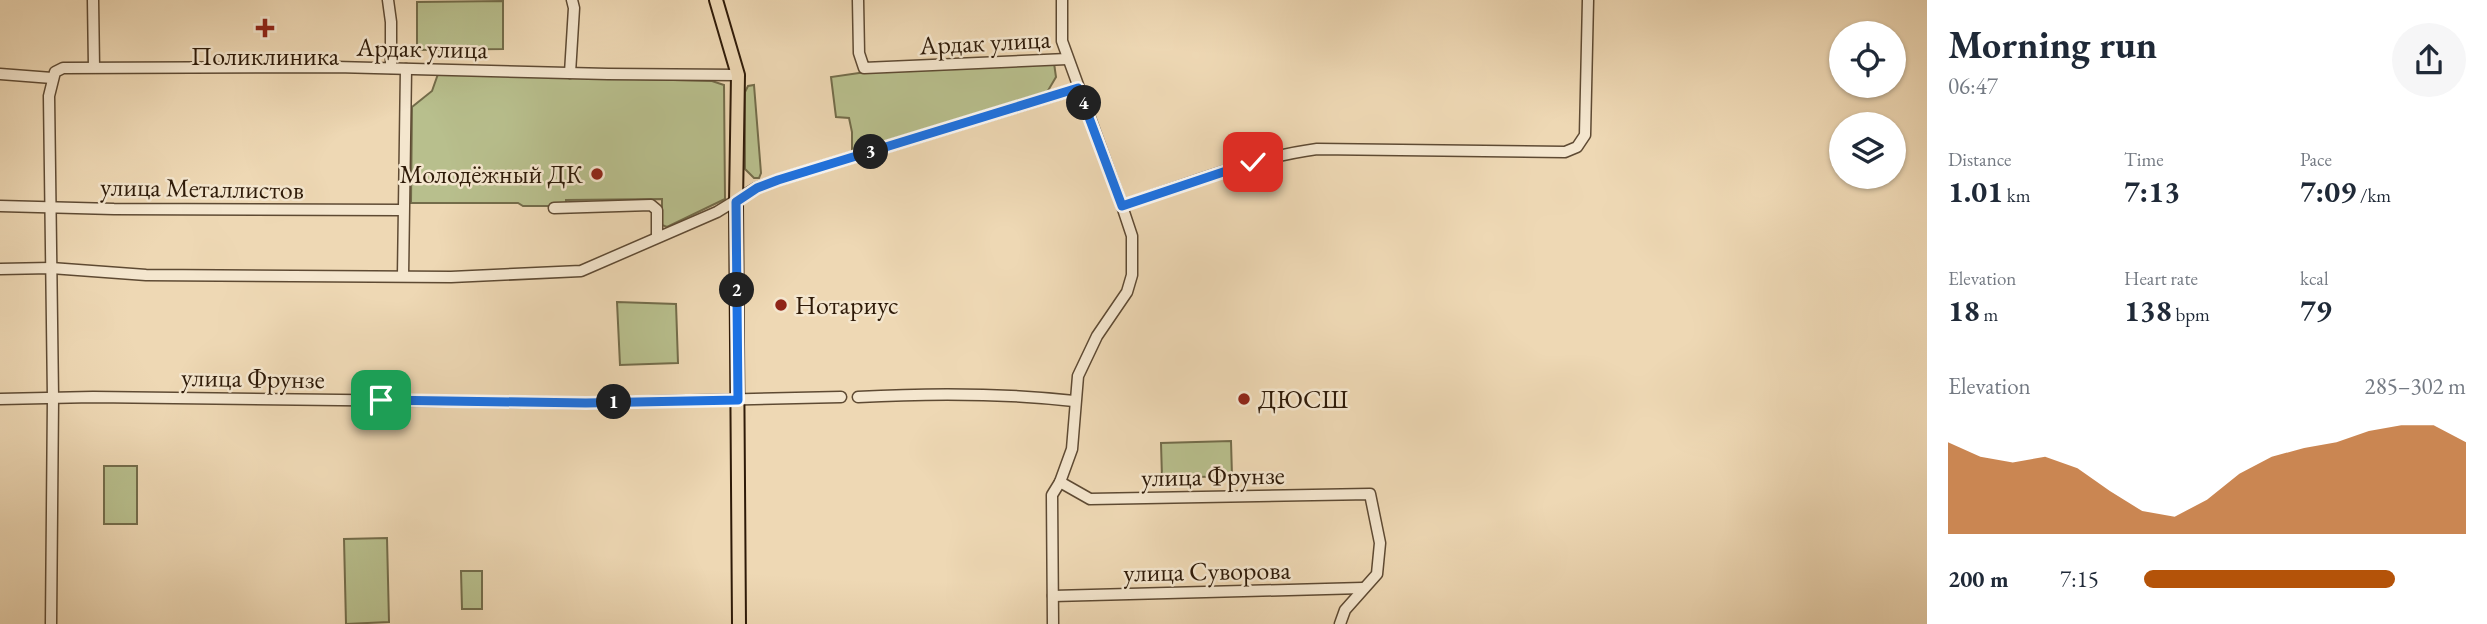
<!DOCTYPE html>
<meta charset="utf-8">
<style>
:root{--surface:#fff;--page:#f6f6f7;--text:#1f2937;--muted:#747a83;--accent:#b45309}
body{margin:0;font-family:"EB Garamond",serif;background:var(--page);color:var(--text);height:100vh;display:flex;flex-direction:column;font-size:26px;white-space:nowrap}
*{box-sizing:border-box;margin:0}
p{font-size:23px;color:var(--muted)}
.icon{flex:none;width:38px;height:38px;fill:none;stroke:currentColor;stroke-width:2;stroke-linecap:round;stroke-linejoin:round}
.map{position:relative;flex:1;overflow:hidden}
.details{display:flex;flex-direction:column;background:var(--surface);width:560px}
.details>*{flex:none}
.buttons{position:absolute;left:1829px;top:21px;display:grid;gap:14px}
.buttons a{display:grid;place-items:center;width:77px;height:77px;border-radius:50%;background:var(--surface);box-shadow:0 2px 5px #0004;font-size:35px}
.pin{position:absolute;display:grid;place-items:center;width:60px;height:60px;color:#fff;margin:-30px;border-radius:14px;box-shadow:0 4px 10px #0006}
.km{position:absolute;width:35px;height:35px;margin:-18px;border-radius:50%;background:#222;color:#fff;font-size:19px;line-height:35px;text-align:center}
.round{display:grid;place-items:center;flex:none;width:74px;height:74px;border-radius:37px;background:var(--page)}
.head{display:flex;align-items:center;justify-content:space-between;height:119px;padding:0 21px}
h1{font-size:38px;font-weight:700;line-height:52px}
.metrics{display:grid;grid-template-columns:repeat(3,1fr);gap:10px;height:119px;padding:7px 21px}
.metrics div{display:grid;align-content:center}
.metrics b{font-size:30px;font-weight:700}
.metrics small{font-size:19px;font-weight:400}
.metrics p{font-size:19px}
.chart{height:196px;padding:14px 21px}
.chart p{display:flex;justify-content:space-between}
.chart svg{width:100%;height:126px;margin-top:7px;fill:var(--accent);opacity:.7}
ul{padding:0 21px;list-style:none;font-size:23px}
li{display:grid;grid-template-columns:112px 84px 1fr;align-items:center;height:52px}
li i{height:18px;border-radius:9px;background:var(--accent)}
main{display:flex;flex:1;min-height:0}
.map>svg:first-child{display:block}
.green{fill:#b8bf8d;stroke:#736c4a;stroke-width:2}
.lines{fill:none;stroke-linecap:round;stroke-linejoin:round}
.minor-casing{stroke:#5e4a33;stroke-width:13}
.major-casing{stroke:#2e1a08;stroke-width:16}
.minor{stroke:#f4e6ce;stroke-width:10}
.major{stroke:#eed8b4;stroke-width:12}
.route-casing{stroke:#fff;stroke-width:14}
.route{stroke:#1a73e8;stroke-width:9}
.poi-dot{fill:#8f2418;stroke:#f4e6ce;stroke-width:2.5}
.labels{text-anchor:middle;stroke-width:5;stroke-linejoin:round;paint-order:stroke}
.street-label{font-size:26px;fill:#2e1a08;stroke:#f4e6ce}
.poi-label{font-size:26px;fill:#2e1a08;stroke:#f4e6ce;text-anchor:start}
</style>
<main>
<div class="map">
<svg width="1927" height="624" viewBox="0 0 1927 624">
<rect width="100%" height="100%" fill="#eed8b4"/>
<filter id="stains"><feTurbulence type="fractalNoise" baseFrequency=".00286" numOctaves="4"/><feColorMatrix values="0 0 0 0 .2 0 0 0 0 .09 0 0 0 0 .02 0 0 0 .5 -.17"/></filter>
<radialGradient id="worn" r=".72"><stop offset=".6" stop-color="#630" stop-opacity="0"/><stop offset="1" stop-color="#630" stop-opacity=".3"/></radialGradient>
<g class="green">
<polygon points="503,1 503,49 417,50 417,2"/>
<polygon points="1054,63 1056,77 1046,94 852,151 852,132 849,118 836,117 831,77 859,73"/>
<polygon points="438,74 712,81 724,85 725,199 667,227 662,225 662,199 566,200 566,206 523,206 518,203 411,203 412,107 432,91"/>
<polygon points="754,85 761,173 759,178 754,178 745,169 745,92 748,86"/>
<polygon points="617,302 676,304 678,363 620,365"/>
<polygon points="1231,441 1232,476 1162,478 1161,443"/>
<rect x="104" y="466" width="33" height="58"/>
<polygon points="387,538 389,622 346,624 344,539"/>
<polygon points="461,571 482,571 482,609 462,609"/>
</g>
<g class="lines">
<defs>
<g id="minor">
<polyline points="93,0 94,67"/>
<polyline points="388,0 391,22 391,68"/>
<polyline points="858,0 859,53 864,68 1067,59"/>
<path d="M1062,0V41L1122,206C1186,185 1250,158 1317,149L1565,152L1577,147L1585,135L1588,0"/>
<polyline points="570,73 574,8 572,0"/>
<polyline points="0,74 52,78"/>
<polyline points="0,206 114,209 403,210"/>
<polyline points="554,208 651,205 657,210 657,237"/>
<polyline points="0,269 51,268 146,275 451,277 581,271 717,212 756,188 778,180 1078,88"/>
<polyline points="403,276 406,69"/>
<path d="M858,397C929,393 1003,393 1074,401"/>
<polyline points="0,399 93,397 586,403 841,397"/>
<polyline points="1060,482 1090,499 1370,494 1380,543 1377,574 1345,610 1340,624"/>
<polyline points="1053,596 1363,588"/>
<polyline points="51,624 53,398 49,96 55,72 63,68 336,67 608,74 738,75"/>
<polyline points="1053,624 1052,495 1060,482 1072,449 1078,376 1097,336 1127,292 1132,275 1132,236 1122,206"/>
</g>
<polyline id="major" points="716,0 738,75 736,202 739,624"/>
</defs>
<use href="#minor" class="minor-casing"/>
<use href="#major" class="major-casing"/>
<use href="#minor" class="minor"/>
<use href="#major" class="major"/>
</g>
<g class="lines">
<defs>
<polyline id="route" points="381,400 586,403 738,400 736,202 757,188 778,180 1078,88 1122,206 1253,162"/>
</defs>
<use href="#route" class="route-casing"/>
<use href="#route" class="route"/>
</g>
<g class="poi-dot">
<path d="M261.5 17.5h7v7h7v7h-7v7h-7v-7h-7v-7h7z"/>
<circle cx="597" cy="174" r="7"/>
<circle cx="781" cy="305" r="7"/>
<circle cx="1244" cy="399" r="7"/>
</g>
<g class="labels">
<g class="street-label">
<text transform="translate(985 42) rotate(-3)" y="9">Ардак улица</text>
<text transform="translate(422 48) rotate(1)" y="9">Ардак улица</text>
<text transform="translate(202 188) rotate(1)" y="9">улица Металлистов</text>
<text transform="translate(253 378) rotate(1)" y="9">улица Фрунзе</text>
<text transform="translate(1213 476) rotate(-1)" y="9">улица Фрунзе</text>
<text transform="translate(1207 571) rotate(-1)" y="9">улица Суворова</text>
</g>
<g class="poi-label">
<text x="265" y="65" text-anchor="middle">Поликлиника</text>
<text x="583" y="183" text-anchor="end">Молодёжный ДК</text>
<text x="795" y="314">Нотариус</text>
<text x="1258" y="408">ДЮСШ</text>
</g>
</g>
<rect width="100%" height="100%" filter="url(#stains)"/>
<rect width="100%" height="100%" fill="url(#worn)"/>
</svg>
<div class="buttons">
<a><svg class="icon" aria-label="locate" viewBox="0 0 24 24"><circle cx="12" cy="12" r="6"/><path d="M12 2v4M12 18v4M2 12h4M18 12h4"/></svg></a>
<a><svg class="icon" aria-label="layers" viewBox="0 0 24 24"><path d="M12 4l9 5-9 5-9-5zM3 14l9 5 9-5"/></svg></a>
</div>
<div class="pin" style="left:381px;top:400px;background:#1e9e55"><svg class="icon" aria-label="arrive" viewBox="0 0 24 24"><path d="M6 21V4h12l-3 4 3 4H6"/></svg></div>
<div class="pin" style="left:1253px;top:162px;background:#d93025"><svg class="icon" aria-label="check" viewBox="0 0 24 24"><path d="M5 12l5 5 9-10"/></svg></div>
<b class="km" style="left:614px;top:402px">1</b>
<b class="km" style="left:737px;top:290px">2</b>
<b class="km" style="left:871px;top:152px">3</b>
<b class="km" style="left:1084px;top:103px">4</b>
</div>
<section class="details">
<div class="head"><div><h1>Morning run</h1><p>06:47</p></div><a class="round"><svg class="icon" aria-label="share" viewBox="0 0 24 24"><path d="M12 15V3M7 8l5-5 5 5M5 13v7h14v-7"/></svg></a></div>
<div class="metrics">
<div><p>Distance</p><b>1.01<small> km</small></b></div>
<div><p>Time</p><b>7:13</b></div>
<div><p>Pace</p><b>7:09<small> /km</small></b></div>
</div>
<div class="metrics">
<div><p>Elevation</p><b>18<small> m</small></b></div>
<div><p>Heart rate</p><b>138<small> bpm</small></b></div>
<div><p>kcal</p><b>79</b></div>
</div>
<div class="chart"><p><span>Elevation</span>285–302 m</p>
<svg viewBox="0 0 160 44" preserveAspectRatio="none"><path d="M0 44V12L10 17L20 19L30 17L40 21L50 29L60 36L70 38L80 32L90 23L100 17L110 14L120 12L130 8L140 6L150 6L160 12V44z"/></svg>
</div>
<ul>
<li><b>200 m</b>7:15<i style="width:78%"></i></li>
</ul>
</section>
</main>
